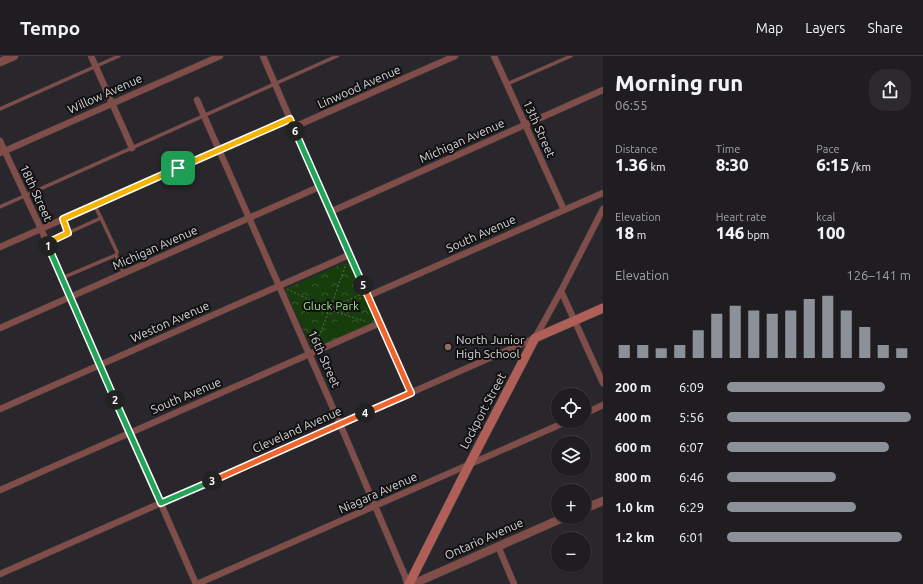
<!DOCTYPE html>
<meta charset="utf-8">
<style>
:root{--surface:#1f1d20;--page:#2c2a2d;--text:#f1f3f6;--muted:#a1a2a5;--line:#3c3b3e;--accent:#8c9099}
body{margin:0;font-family:Ubuntu,sans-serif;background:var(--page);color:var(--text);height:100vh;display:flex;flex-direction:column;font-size:15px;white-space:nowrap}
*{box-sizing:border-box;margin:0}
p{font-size:13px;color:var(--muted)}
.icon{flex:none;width:22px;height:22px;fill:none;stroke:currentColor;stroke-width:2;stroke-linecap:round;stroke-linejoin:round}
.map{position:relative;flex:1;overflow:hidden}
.drawer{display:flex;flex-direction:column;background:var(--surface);width:320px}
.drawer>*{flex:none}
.buttons{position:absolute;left:551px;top:332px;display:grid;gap:8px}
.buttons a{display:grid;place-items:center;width:40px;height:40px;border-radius:50%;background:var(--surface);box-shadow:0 1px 3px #0004,0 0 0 1px var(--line);font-size:20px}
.pin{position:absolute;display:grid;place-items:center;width:34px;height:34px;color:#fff;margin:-17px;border-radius:8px;box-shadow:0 2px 6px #0006}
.km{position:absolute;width:20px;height:20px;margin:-10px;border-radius:50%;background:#222;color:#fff;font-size:11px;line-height:20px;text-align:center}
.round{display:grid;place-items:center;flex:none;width:42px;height:42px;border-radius:16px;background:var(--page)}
.summary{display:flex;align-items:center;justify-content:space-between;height:68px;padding:0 12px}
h1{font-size:22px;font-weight:800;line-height:30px}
.metrics{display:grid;grid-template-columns:repeat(3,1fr);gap:6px;height:68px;padding:4px 12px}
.metrics div{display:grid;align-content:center}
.metrics b{font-size:17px;font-weight:800}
.metrics small{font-size:11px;font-weight:400}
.metrics p{font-size:11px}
.chart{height:112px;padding:8px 12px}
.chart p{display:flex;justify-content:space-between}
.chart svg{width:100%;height:72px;margin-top:4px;stroke:var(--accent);stroke-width:6}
ul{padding:0 12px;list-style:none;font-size:13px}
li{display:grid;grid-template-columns:64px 48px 1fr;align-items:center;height:30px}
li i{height:10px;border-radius:5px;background:var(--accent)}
header{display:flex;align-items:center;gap:24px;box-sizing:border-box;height:56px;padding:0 20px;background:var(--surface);border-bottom:1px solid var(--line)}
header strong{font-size:19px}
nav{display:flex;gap:22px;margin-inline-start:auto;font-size:14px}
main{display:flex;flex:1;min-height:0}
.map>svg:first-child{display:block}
.forest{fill:url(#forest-crowns)}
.pitch{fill:#183d0c}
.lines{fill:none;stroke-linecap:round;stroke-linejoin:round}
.service-casing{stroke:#454347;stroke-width:4}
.minor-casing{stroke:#454347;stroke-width:7}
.tertiary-casing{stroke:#454347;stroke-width:9}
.secondary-casing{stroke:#454347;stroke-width:10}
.path{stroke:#656366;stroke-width:1;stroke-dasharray:2 2;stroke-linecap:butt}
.service{stroke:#804d48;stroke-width:3}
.minor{stroke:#804d48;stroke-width:6}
.tertiary{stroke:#804d48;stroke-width:8}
.secondary{stroke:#b05f58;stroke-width:9}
.split-1-casing{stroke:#fff;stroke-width:8}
.split-2-casing{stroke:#fff;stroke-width:8}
.split-3-casing{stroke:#fff;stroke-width:8}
.split-4-casing{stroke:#fff;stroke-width:8}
.split-5-casing{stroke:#fff;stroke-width:8}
.split-6-casing{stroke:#fff;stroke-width:8}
.split-7-casing{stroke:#fff;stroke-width:8}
.split-1{stroke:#f5b400;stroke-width:5}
.split-2{stroke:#22a559;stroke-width:5}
.split-3{stroke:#22a559;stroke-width:5}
.split-4{stroke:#f0652b;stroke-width:5}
.split-5{stroke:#f0652b;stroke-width:5}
.split-6{stroke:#22a559;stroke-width:5}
.split-7{stroke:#f5b400;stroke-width:5}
.education-dot{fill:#8d6e63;stroke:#121112;stroke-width:1.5}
.labels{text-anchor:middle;stroke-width:4;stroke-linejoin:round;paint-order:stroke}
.street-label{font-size:12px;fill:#d7d5d7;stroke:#121112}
.park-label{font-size:12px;fill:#a0df8e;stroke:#121112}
.poi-label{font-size:12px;fill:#d7d5d7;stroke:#121112;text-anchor:start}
</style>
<header>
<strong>Tempo</strong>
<nav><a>Map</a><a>Layers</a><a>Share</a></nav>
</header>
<main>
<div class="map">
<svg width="603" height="528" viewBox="0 0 603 528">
<defs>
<pattern id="forest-crowns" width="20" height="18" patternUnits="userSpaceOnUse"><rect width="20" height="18" fill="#183d0c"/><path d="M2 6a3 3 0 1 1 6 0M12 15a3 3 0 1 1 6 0" fill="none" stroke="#39582f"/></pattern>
</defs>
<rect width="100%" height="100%" fill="#29272b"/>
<polygon class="forest" points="349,205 376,267 313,295 285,233"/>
<polygon class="pitch" points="346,261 351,274 330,283 325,270"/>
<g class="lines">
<defs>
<g id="service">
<polyline points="507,28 571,0"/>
<polyline points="0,53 119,0"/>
<polyline points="0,151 337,0"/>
<polyline points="68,177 101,162 95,150"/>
<polyline points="47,187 68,177 63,163"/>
<polyline points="116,199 124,218"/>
<polyline points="62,222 116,199 117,196 101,162"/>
</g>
<g id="minor">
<polyline points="91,0 132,92"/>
<polyline points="263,0 330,156 411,337"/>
<polyline points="494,0 564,154"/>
<polyline points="197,44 340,368 405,520 407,528"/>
<polyline points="294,71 455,0"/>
<polyline points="0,85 41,173 196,528"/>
<polyline points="0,97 220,0"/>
<polyline points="330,156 603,34"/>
<polyline points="0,191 290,63"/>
<polyline points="561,235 603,327"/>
<polyline points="368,240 603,137"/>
<polyline points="0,272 319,131"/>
<polyline points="0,353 349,199"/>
<polyline points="584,358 603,349"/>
<polyline points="0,434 380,267"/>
<polyline points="498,490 514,528"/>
<polyline points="0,518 535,282 561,235 603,153"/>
<polyline points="197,528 568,365"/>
</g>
<g id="tertiary">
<polyline points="0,6 14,0"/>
<polyline points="584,453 603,445"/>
<polyline points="413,528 565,461"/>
</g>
<polyline id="secondary" points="409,528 469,409 535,282 603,252"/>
</defs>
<use href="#service" class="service-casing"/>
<use href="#minor" class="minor-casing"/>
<use href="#tertiary" class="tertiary-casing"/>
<use href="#secondary" class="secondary-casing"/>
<g class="path">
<polyline points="287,233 326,252"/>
<polyline points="331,250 346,208"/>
<circle cx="330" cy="254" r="4"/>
<polyline points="332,251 360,239"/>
<polyline points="333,253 361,242"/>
<polyline points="333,255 367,266"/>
<polyline points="316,288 328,257"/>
</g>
<use href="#service" class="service"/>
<use href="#minor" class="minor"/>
<use href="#tertiary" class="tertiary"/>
<use href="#secondary" class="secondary"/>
</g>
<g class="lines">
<defs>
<polyline id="split-1" points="48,190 47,187 68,177 63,163 178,112"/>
<polyline id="split-2" points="48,190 115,344"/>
<polyline id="split-3" points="115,344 161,447 212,425"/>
<polyline id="split-4" points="212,425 365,357"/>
<polyline id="split-5" points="363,229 411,337 365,357"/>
<polyline id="split-6" points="295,75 363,229"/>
<polyline id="split-7" points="178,112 290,63 295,75"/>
</defs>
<use href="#split-1" class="split-1-casing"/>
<use href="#split-2" class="split-2-casing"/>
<use href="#split-3" class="split-3-casing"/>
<use href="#split-4" class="split-4-casing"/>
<use href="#split-5" class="split-5-casing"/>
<use href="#split-6" class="split-6-casing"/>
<use href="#split-7" class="split-7-casing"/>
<use href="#split-1" class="split-1"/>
<use href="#split-2" class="split-2"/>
<use href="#split-3" class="split-3"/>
<use href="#split-4" class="split-4"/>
<use href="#split-5" class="split-5"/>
<use href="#split-6" class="split-6"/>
<use href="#split-7" class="split-7"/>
</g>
<circle class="education-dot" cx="448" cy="291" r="4"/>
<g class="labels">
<g class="street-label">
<text transform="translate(359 31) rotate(-24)" y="4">Linwood Avenue</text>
<text transform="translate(105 38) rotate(-24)" y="4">Willow Avenue</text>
<text transform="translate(539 73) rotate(66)" y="4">13th Street</text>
<text transform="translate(462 85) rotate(-24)" y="4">Michigan Avenue</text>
<text transform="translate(36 137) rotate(65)" y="4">18th Street</text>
<text transform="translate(481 178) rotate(-24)" y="4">South Avenue</text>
<text transform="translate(155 192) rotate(-24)" y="4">Michigan Avenue</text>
<text transform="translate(170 266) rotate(-24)" y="4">Weston Avenue</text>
<text transform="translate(324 303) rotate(66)" y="4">16th Street</text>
<text transform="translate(186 340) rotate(-23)" y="4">South Avenue</text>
<text transform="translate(483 355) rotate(-62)" y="4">Lockport Street</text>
<text transform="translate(297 374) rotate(-24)" y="4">Cleveland Avenue</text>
<text transform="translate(378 437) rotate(-24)" y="4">Niagara Avenue</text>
<text transform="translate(484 483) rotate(-24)" y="4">Ontario Avenue</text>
</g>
<g class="park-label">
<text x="331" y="254">Gluck Park</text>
</g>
<g class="poi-label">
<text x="456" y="288">North Junior<tspan x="456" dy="14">High School</tspan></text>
</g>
</g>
</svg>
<div class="buttons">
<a><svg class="icon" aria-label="locate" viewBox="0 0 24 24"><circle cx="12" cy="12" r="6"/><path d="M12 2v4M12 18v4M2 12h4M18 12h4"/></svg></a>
<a><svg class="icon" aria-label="layers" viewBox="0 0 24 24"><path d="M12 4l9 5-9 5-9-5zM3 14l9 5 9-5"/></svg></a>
<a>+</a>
<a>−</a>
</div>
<div class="pin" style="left:178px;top:112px;background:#1e9e55"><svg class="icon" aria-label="arrive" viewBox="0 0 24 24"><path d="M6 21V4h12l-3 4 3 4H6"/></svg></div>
<b class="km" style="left:48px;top:190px">1</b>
<b class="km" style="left:115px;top:344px">2</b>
<b class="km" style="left:212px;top:425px">3</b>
<b class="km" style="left:365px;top:357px">4</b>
<b class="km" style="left:363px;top:229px">5</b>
<b class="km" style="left:295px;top:75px">6</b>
</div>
<section class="drawer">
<div class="summary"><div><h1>Morning run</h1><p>06:55</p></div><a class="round"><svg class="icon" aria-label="share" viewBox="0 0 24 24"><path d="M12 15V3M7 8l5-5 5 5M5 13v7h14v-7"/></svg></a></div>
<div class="metrics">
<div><p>Distance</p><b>1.36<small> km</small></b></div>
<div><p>Time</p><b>8:30</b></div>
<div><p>Pace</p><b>6:15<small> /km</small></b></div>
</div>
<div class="metrics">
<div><p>Elevation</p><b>18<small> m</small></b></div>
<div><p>Heart rate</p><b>146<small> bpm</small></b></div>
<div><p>kcal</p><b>100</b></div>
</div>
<div class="chart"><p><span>Elevation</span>126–141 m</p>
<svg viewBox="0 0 160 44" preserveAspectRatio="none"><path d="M5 44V36M15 44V36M25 44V38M35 44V36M45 44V27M55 44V17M65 44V12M75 44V15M85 44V17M95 44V15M105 44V8M115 44V6M125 44V15M135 44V25M145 44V36M155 44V38"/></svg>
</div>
<ul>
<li><b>200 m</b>6:09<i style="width:86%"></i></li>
<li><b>400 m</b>5:56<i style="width:100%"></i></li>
<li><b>600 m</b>6:07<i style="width:88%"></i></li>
<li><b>800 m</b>6:46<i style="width:59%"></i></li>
<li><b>1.0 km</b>6:29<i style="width:70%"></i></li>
<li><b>1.2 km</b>6:01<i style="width:95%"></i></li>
</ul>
</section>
</main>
